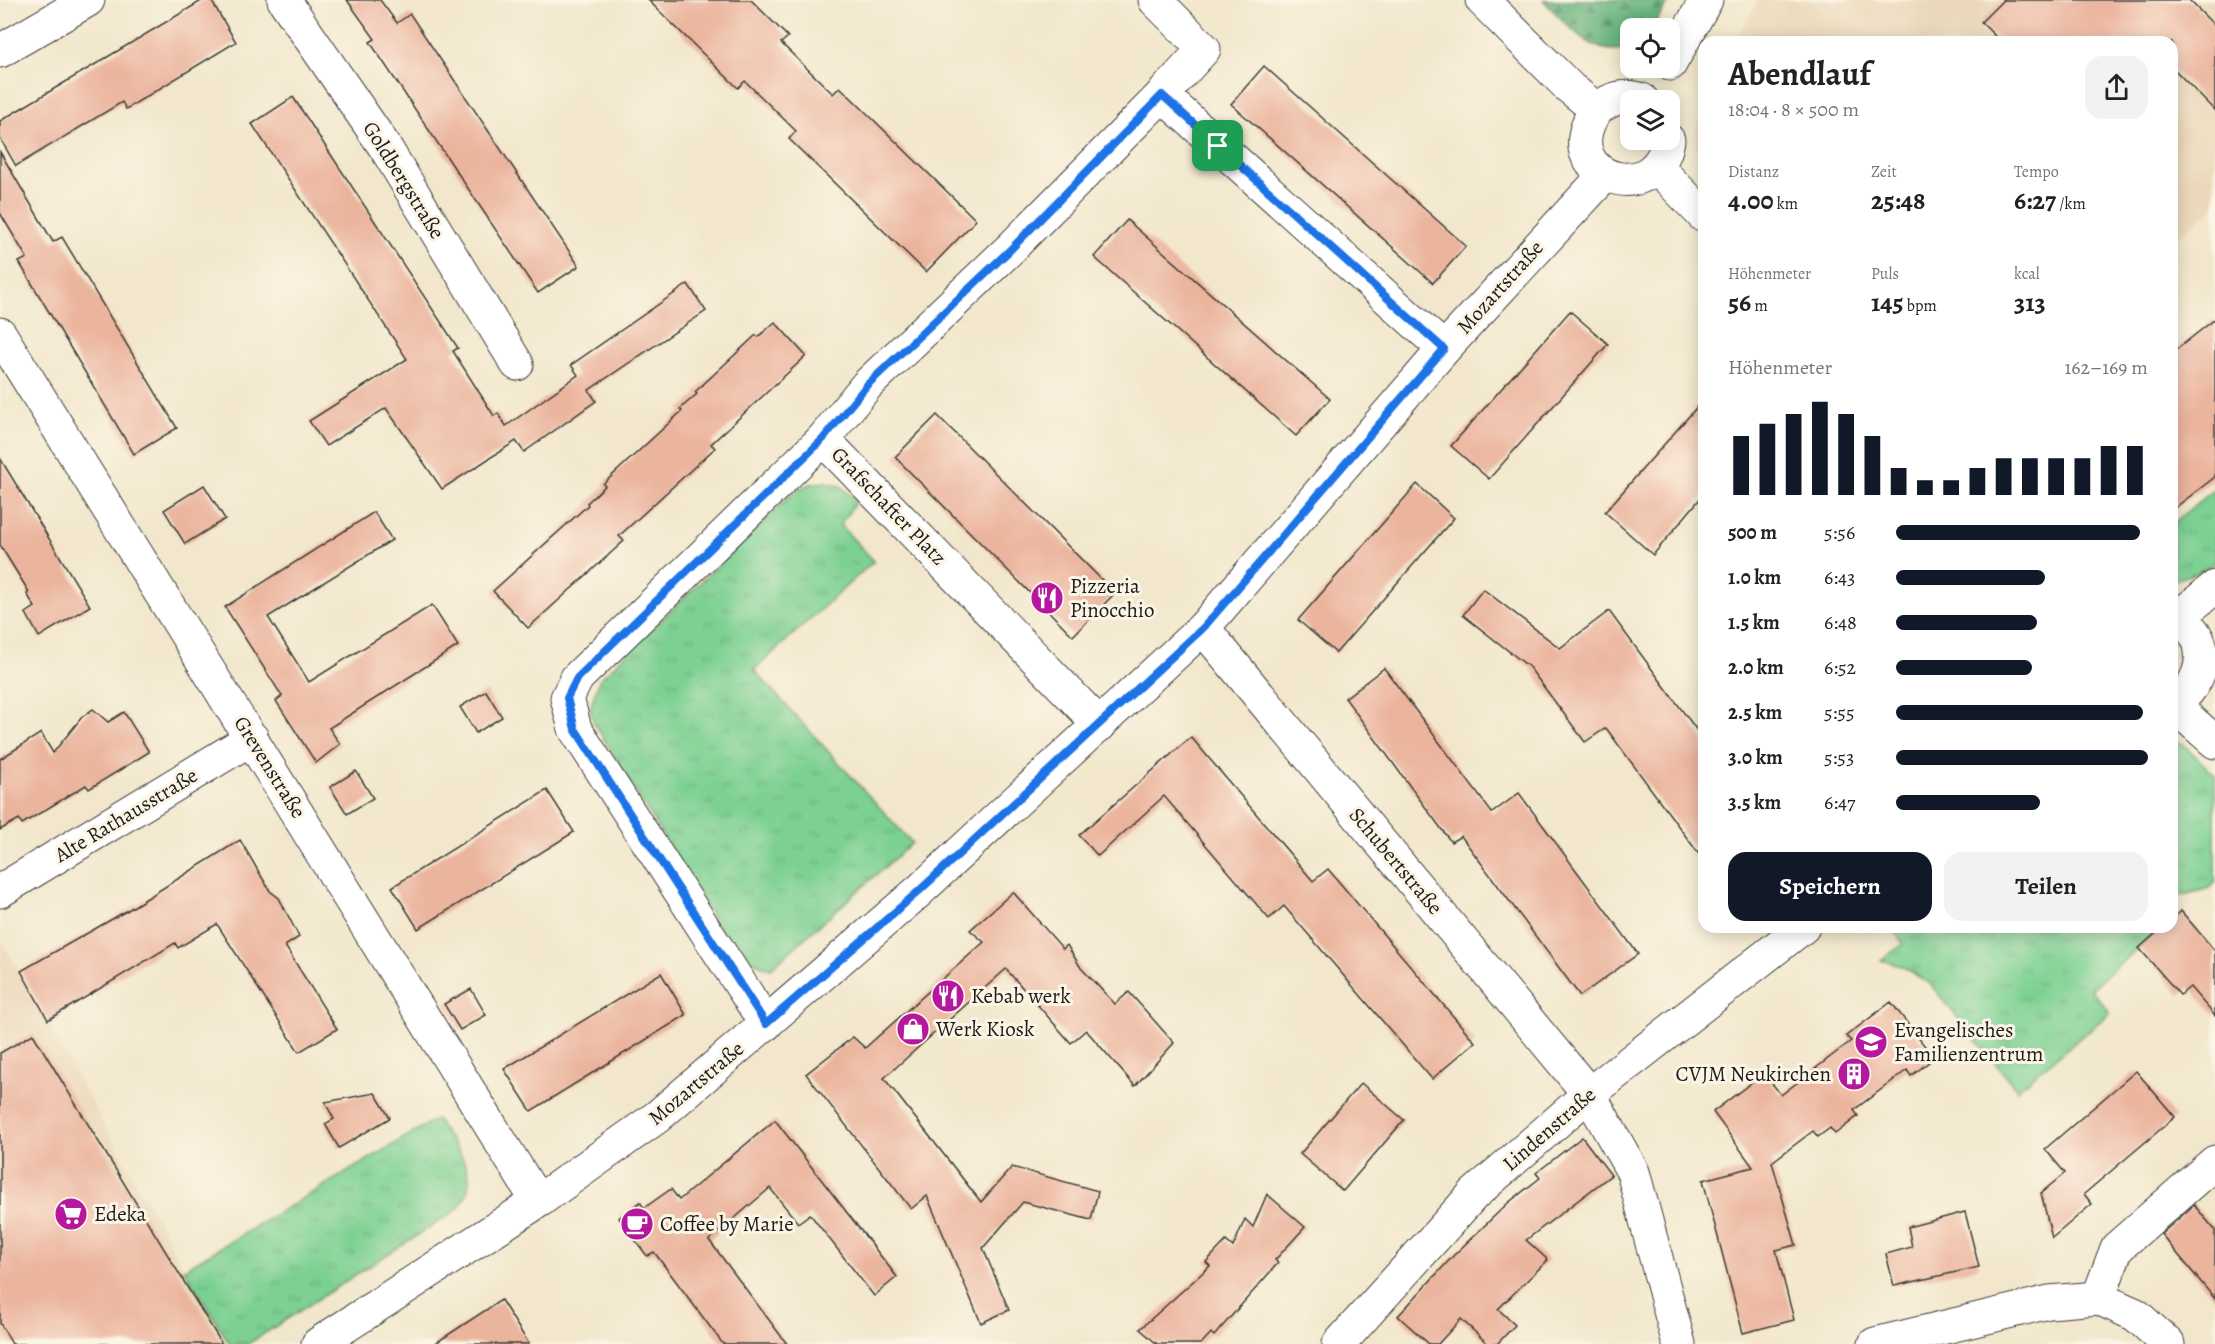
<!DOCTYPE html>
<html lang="de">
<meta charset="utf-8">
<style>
:root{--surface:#fff;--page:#f2f2f2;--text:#222;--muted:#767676;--accent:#111827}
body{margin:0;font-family:Alegreya,serif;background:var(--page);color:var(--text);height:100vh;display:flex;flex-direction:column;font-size:22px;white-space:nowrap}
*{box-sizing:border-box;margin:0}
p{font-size:20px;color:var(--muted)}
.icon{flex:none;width:33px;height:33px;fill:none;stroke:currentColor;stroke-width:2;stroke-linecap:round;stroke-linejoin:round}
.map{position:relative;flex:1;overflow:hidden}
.sheet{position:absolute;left:1698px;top:36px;width:480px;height:897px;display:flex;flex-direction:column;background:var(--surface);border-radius:18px;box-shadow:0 3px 15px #0003}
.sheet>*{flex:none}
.controls{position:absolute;left:1620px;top:18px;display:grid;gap:12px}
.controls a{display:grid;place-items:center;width:60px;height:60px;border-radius:12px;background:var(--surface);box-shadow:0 3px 15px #0003;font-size:30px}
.pin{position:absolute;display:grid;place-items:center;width:51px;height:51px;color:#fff;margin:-26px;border-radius:12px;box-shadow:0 3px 9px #0006}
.round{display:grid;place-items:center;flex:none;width:63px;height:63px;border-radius:18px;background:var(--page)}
.overview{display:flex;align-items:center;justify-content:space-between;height:102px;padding:0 30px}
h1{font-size:33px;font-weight:700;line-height:45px}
.metrics{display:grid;grid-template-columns:repeat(3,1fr);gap:9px;height:102px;padding:6px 30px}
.metrics div{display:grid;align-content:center}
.metrics b{font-size:26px;font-weight:700}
.metrics small{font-size:16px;font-weight:400}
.metrics p{font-size:16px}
.chart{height:168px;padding:12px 30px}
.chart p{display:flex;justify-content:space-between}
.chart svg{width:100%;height:108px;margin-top:6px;stroke:var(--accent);stroke-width:6}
.action{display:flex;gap:12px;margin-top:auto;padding:12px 30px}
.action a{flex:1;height:69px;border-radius:18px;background:var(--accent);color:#fff;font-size:24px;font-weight:700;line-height:69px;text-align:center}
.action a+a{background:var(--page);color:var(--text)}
ul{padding:0 30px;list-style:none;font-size:20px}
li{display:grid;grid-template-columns:96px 72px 1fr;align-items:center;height:45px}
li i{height:15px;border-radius:8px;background:var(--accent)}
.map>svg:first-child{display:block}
.built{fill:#ebd8ba}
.grass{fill:url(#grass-tufts);stroke:#4c7657;stroke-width:1.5}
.forest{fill:url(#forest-firs);stroke:#40674c;stroke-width:1.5}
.building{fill:#ebb49d}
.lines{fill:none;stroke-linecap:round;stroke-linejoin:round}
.minor-casing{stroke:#3c3a36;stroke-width:35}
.tertiary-casing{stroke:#3c3a36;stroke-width:35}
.minor{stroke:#fff;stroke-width:33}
.tertiary{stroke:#fff;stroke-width:33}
.route-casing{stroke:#fff;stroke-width:12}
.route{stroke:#1a73e8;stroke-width:8}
.labels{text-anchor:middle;stroke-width:6;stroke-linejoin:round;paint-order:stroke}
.street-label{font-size:21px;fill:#1c1c1c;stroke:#fcf5e5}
.poi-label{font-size:21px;fill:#1c1c1c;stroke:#fcf5e5;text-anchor:start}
</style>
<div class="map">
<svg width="2215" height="1344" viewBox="0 0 2215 1344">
<defs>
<pattern id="grass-tufts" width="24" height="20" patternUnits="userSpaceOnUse" patternTransform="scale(1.5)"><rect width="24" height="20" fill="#7cd092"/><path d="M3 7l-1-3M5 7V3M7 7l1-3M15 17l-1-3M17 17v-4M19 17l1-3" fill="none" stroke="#6bb27d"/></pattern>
<pattern id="forest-firs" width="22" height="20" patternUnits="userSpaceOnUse" patternTransform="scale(1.5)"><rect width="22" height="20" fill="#65b27c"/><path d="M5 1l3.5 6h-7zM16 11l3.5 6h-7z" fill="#529065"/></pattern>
</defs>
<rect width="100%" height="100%" fill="#fcf5e5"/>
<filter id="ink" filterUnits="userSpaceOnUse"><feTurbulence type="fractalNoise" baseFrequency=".0167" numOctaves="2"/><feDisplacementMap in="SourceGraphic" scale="12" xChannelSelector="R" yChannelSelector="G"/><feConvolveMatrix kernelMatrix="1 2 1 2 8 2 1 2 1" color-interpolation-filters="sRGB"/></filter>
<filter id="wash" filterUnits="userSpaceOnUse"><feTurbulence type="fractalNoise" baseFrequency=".008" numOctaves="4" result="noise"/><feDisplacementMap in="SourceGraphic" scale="24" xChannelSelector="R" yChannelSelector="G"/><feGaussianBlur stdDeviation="1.35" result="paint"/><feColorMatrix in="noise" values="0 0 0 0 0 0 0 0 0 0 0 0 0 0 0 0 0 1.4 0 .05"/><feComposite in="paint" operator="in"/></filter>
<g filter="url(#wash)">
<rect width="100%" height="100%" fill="#f2e7cc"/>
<g class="built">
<polygon points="1759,0 2215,0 2215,207 2172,241 2172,42 1734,42"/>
<polygon points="1704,102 1704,166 1695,146 1696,127"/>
<polygon points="0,937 184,1269 230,1344 0,1344"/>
</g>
<g class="grass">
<polygon points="826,482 839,485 857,500 840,525 874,561 754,670 912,843 770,969 735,954 594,723 590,709 599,680 795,491 810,484"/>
<polygon points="2215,489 2215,563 2199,572 2172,581 2172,524"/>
<polygon points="2172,740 2183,744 2215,775 2215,883 2210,888 2172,898"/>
<polygon points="1892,927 2162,927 2091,989 2110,1013 2017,1090 1930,984 1902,966 1881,960 1903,944"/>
<path d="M436,1119C456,1150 486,1175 457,1210L248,1344H230L184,1269Z"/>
</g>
<path class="forest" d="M1543,0H1670L1652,28H1630V47C1593,61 1567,24 1543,0Z"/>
<g id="blocks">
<g class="building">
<polygon points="203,0 211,0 236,42 126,109 122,102 16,166 0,138 0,121"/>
<polygon points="347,0 380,0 397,23 410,14 579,266 538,293 370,42 375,39"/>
<polygon points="648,0 751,0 788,37 781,43 833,94 840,87 976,220 926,272 789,139 796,131 745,81 738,88"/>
<polygon points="2003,0 2189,0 2215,26 2215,111 2172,67 2172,42 2001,42 1981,22"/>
<polygon points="1264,66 1466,246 1433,283 1231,104"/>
<polygon points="293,97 458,348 453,351 494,416 498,413 506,426 578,375 571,365 688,284 706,311 589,390 596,401 524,452 516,441 442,489 386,408 326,446 309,421 407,359 252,124"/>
<polygon points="0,152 53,242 62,237 177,428 134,454 19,262 27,258 0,213"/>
<polygon points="1127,220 1330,399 1296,436 1094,257"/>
<polygon points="1570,311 1608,344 1489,479 1451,446"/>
<polygon points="2215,319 2215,477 2172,510 2172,353"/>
<polygon points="775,322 806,356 711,444 715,448 619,536 624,541 528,628 493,591 588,505 587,503 605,486 603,484 682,411 680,409 697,394 695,392 756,335 758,337"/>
<polygon points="1704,399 1704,494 1653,555 1605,512"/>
<polygon points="937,415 1115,593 1073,636 895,457"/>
<polygon points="0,458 90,606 39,637 26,613 35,607 27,594 29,592 0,545"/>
<polygon points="1417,484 1454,518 1336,653 1298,620"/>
<polygon points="204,485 225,519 185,544 164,510"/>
<polygon points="374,512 392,540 268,617 309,682 432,605 458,646 329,728 340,744 316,763 276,701 282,696 225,607"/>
<polygon points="1483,589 1560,648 1609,611 1704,740 1704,861 1606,728 1585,742 1529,667 1463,615"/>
<polygon points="1384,668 1492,813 1519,793 1638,954 1580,996 1461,836 1451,842 1345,698"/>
<polygon points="486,691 502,717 476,733 460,707"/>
<polygon points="93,709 108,722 124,712 149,752 89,789 86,785 22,824 19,819 0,830 0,759 41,733 53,753 82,717"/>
<polygon points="1191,737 1313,881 1328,869 1475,1042 1432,1079 1284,906 1269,919 1164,796 1098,856 1079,835"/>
<polygon points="356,771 373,798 347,814 330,787"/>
<polygon points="547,790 574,832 418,929 392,887"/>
<polygon points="240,840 270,891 279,898 299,937 285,946 337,1029 299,1052 217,924 178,948 175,943 48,1020 21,971 128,910"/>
<polygon points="1013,892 1063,949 1067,945 1081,968 1115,1004 1129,992 1174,1043 1135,1086 1086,1030 1071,1043 1006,969 884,1078 981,1202 1012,1167 1098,1191 1091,1220 1023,1202 983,1248 1009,1310 981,1323 927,1196 911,1209 806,1074 853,1037 865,1048 984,942 970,930"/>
<polygon points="2181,911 2215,951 2215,1016 2190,987 2180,995 2139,948 2163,927 2172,927 2172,920"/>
<polygon points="661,973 686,1015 531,1111 504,1069"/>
<polygon points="471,989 486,1015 460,1030 444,1004"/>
<polygon points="1891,1002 1934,1058 1911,1076 1907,1070 1854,1110 1858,1116 1835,1134 1830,1128 1818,1137 1813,1131 1772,1162 1796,1245 1776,1250 1794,1320 1743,1333 1703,1180 1753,1167 1713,1112 1764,1073 1781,1095 1851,1041 1846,1036"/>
<polygon points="33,1034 222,1344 12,1344 0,1323 0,1053"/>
<polygon points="2136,1071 2175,1117 2084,1194 2092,1204 2052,1238 2041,1193 2065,1173 2045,1149"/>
<polygon points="1361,1083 1404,1120 1343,1191 1300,1154"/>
<polygon points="375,1093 390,1118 339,1148 325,1124 334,1119 325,1102"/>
<polygon points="775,1120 897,1277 874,1296 810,1214 798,1223 770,1188 709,1240 787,1344 723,1344 654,1252 647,1256 619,1218 640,1202 644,1208 671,1189 679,1200"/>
<polygon points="1582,1137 1611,1175 1526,1240 1548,1260 1498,1309 1515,1325 1497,1344 1488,1344 1461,1319 1438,1344 1429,1344 1398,1316 1454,1255 1508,1203 1540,1178 1536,1173"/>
<polygon points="1267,1194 1305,1227 1275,1260 1278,1263 1214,1336 1211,1333 1201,1344 1157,1344 1140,1329 1210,1266 1206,1262 1226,1241 1233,1247 1245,1219 1253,1227"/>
<polygon points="2194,1205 2215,1230 2215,1299 2161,1234"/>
<polygon points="1965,1212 1979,1267 1894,1286 1886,1254 1912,1247 1908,1227"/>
<polygon points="501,1300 529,1344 434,1344"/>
</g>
</g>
</g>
<g filter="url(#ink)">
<use href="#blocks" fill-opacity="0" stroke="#3c3a36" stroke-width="1.5"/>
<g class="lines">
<defs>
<g id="minor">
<polyline points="284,0 385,147 517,364"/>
<polyline points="0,51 88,0"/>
<polyline points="1670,64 1706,0"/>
<polyline points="1162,95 1444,349"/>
<polyline points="0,334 528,1186 540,1200"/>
<polyline points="823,439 1100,725"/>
<polyline points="1203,628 1589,1094 1633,1172 1679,1344"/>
<polyline points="0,891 252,738"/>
<polyline points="766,1024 575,729 567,698 577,678 823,439 867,385 1010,249 1162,95 1204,49 1155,0"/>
<polyline points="2098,1298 2117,1248 2215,1162"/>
<polyline points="318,1344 540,1200 657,1117 919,891 1203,628 1444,349 1605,175"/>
<polyline points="1339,1344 1474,1194 1589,1094 1803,927"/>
<polyline points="1875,1344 2049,1302 2098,1298 2136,1315 2168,1344"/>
</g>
<g id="tertiary">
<polyline points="1482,0 1570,88 1596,109"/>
<path d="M1642,100C1629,95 1615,97 1603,105C1593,111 1589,120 1586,131C1573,183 1658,203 1668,140"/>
<polyline points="1657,167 1704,216"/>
<path d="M2172,617C2215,632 2207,685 2172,704"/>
<polyline points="2177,618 2215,587"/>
<polyline points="2172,709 2189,719 2215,742"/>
</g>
</defs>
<use href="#minor" class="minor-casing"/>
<use href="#tertiary" class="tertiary-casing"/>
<use href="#minor" class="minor"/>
<use href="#tertiary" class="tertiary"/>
</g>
</g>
<g class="lines" filter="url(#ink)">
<defs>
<polygon id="route" points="1162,95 1444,349 1203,628 919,891 766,1024 575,729 567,698 577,678 823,439 867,385 1011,249"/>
</defs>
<use href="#route" class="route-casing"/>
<use href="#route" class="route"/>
</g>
<defs>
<symbol id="restaurant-disc" viewBox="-11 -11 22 22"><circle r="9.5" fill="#b5179e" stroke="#fcf5e5"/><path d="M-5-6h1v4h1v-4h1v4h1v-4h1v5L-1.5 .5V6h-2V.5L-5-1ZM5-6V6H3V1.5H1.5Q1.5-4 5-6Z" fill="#fff"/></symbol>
<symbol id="shop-disc" viewBox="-11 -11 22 22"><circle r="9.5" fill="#b5179e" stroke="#fcf5e5"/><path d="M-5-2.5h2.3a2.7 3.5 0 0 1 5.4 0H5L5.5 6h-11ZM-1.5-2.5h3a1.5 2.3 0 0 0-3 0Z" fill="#fff"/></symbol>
<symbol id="school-disc" viewBox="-11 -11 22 22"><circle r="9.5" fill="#b5179e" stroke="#fcf5e5"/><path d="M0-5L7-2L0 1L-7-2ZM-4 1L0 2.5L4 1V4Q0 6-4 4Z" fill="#fff"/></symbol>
<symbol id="building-disc" viewBox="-11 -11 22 22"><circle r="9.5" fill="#b5179e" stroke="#fcf5e5"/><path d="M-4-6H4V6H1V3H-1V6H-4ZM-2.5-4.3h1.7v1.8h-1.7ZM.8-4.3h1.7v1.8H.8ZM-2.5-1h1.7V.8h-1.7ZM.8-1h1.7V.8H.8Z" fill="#fff"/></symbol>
<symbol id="supermarket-disc" viewBox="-11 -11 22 22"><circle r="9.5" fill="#b5179e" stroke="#fcf5e5"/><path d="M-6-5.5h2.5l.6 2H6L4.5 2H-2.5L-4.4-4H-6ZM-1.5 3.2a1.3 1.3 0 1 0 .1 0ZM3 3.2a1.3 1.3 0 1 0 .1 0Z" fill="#fff"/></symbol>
<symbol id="cafe-disc" viewBox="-11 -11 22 22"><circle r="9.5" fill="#b5179e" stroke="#fcf5e5"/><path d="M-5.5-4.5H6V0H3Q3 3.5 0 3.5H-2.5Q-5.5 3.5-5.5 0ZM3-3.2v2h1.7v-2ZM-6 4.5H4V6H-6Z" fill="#fff"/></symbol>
</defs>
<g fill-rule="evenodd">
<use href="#restaurant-disc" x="1028" y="579" width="38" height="38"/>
<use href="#restaurant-disc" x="929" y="977" width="38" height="38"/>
<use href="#shop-disc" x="894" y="1010" width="38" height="38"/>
<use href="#school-disc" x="1852" y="1023" width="38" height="38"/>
<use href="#building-disc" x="1835" y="1055" width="38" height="38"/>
<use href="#supermarket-disc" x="52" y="1195" width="38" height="38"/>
<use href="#cafe-disc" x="618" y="1205" width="38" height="38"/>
</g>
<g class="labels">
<g class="street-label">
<text transform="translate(404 180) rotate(58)" y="7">Goldbergstraße</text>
<text transform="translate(1500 287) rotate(-48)" y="7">Mozartstraße</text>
<text transform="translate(889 506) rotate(46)" y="7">Grafschafter Platz</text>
<text transform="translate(270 767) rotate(58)" y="7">Grevenstraße</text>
<text transform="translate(126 815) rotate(-31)" y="7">Alte Rathausstraße</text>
<text transform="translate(1396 861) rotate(50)" y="7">Schubertstraße</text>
<text transform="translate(696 1083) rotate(-40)" y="7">Mozartstraße</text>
<text transform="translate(1549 1129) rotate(-41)" y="7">Lindenstraße</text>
</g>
<g class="poi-label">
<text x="1070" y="593">Pizzeria<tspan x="1070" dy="24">Pinocchio</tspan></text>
<text x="971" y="1003">Kebab werk</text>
<text x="936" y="1036">Werk Kiosk</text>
<text x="1894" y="1037">Evangelisches<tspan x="1894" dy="24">Familienzentrum</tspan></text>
<text x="1831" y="1081" text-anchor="end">CVJM Neukirchen</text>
<text x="94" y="1221">Edeka</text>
<text x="660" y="1231">Coffee by Marie</text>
</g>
</g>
</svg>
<div class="controls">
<a><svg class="icon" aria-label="locate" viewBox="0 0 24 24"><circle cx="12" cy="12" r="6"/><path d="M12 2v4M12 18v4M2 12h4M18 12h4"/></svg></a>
<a><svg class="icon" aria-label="layers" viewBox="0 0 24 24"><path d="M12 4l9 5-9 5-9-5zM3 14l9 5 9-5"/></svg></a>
</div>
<div class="pin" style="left:1218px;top:146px;background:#1e9e55"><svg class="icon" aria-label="arrive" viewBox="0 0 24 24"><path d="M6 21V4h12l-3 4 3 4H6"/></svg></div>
<section class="sheet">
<div class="overview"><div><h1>Abendlauf</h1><p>18:04 · 8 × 500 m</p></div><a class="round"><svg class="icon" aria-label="share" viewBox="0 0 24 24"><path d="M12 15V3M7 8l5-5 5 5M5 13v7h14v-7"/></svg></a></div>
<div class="metrics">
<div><p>Distanz</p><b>4.00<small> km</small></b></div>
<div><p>Zeit</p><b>25:48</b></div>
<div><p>Tempo</p><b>6:27<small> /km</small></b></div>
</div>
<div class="metrics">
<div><p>Höhenmeter</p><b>56<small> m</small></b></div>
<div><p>Puls</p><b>145<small> bpm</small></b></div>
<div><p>kcal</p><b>313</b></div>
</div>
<div class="chart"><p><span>Höhenmeter</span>162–169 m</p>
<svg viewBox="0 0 160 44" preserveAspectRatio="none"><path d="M5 44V20M15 44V15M25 44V11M35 44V6M45 44V11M55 44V20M65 44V33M75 44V38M85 44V38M95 44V33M105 44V29M115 44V29M125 44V29M135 44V29M145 44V24M155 44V24"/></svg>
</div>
<ul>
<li><b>500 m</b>5:56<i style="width:97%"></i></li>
<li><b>1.0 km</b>6:43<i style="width:59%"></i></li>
<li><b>1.5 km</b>6:48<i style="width:56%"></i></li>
<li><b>2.0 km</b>6:52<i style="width:54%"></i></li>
<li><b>2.5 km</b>5:55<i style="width:98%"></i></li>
<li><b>3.0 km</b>5:53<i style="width:100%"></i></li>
<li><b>3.5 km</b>6:47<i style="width:57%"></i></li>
</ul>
<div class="action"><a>Speichern</a><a>Teilen</a></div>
</section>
</div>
